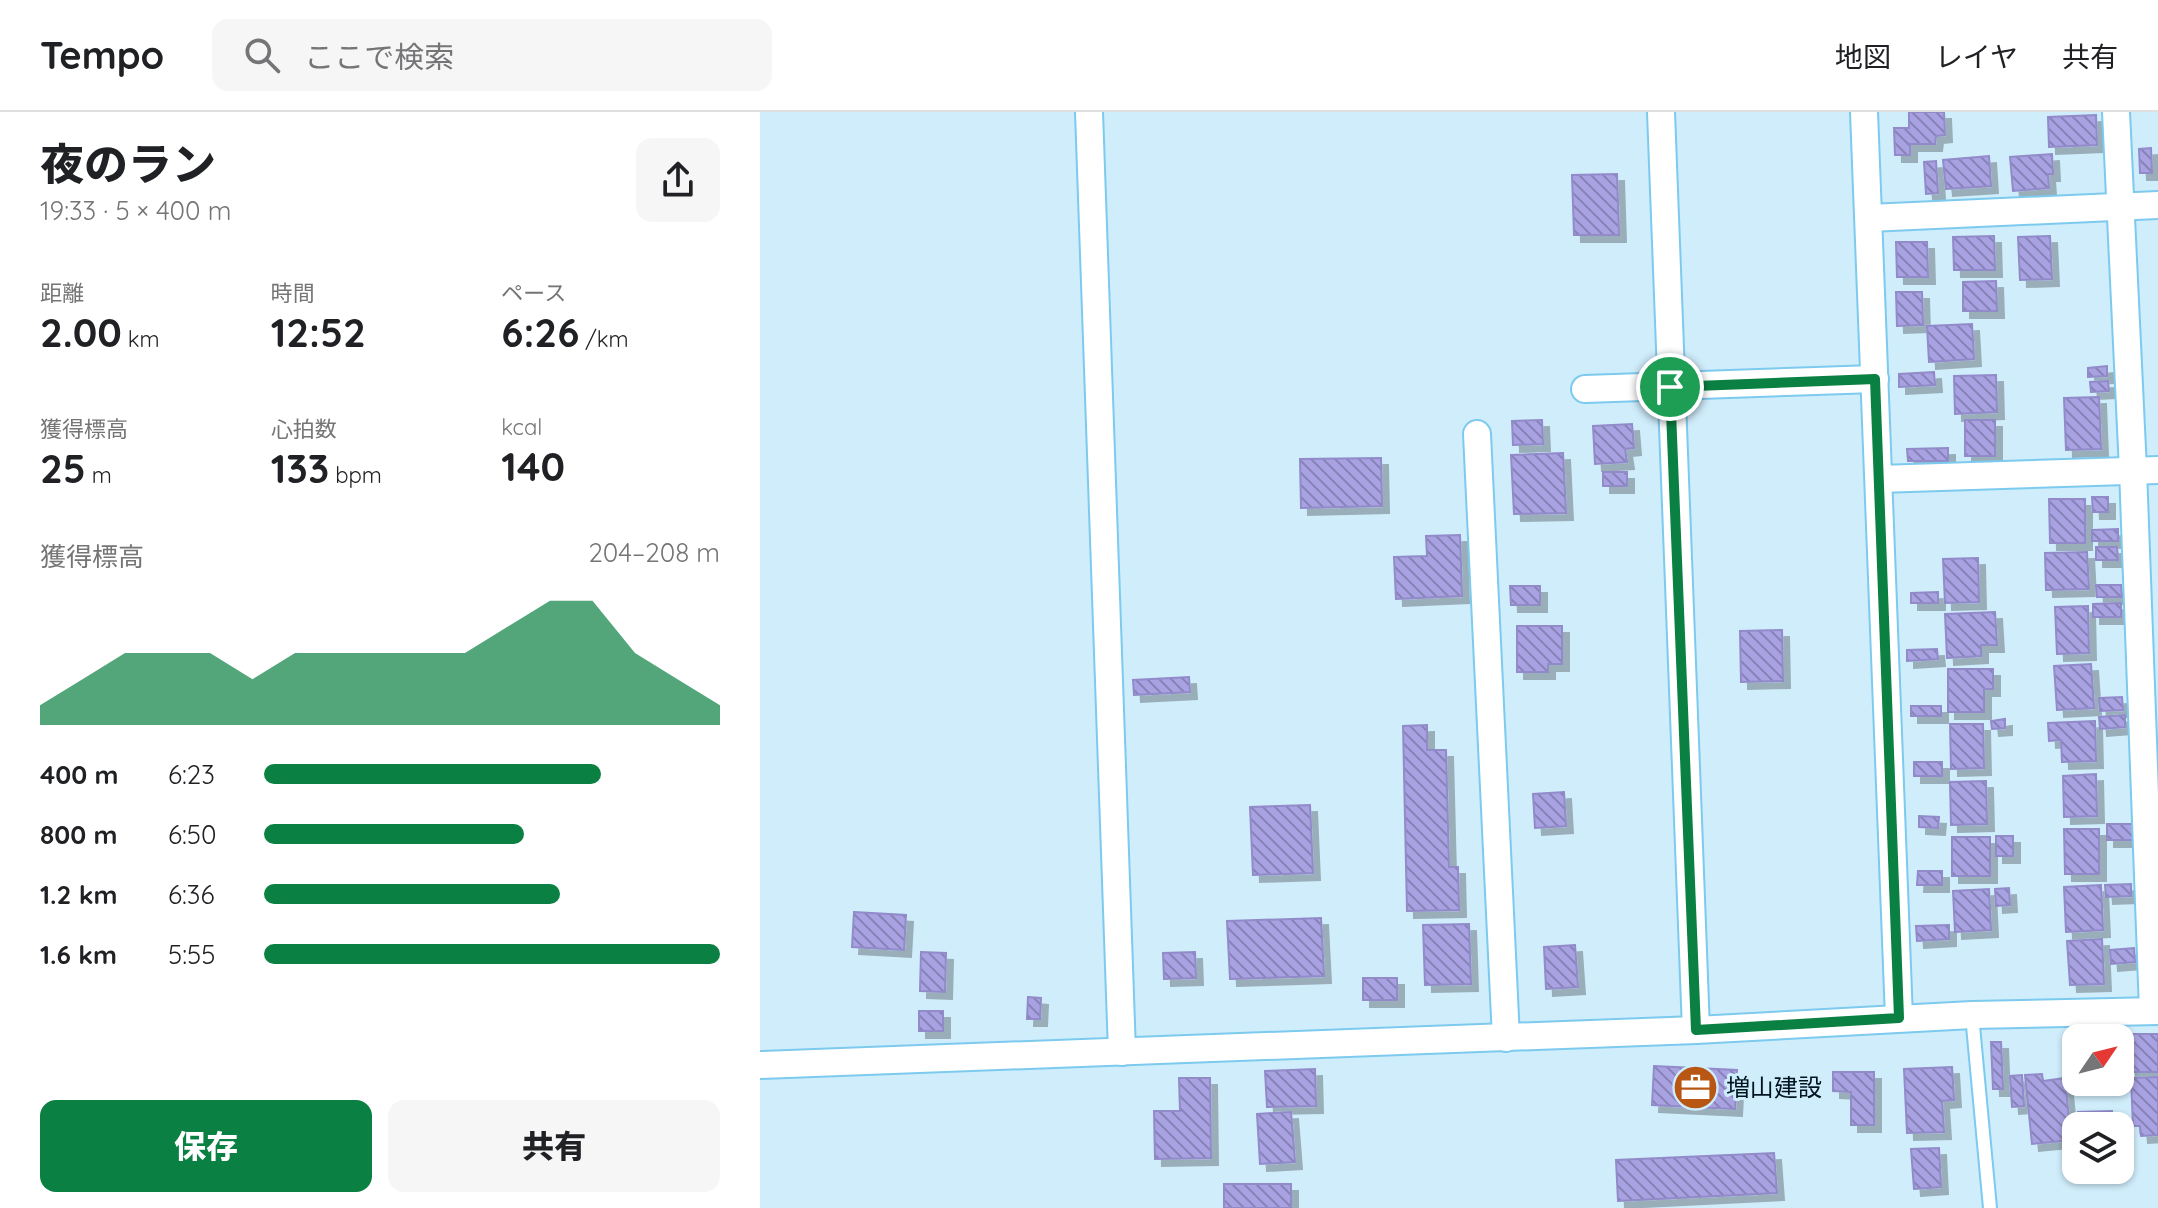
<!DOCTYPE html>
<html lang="ja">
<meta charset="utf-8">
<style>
:root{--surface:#fff;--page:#f6f6f6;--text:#202124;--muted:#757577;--line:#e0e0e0;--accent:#0b8043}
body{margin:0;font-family:Quicksand,"Noto Sans JP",sans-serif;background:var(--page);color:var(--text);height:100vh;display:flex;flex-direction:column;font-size:30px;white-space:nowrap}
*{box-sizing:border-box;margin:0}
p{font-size:26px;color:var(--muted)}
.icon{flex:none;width:44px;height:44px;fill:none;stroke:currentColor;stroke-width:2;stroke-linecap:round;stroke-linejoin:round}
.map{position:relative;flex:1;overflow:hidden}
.panel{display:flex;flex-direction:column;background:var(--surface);width:760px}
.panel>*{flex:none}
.needle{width:52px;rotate:55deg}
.buttons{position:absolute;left:1302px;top:912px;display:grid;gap:16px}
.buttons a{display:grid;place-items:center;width:72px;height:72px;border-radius:16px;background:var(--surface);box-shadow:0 2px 6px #0004;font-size:40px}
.pin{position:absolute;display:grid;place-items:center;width:68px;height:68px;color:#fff;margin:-34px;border:4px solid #fff;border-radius:50%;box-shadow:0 2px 8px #0007}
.round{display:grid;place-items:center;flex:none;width:84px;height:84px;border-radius:16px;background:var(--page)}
.headline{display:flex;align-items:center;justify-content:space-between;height:136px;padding:0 40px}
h1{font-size:44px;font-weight:800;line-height:60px}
.figures{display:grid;grid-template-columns:repeat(3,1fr);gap:12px;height:136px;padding:8px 40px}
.figures div{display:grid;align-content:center}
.figures b{font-size:40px;font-weight:800}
.figures small{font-size:22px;font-weight:400}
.figures p{font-size:22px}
.chart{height:224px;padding:16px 40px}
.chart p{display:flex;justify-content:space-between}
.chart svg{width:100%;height:144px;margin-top:8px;fill:var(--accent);opacity:.7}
.button{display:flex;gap:16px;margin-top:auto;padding:16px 40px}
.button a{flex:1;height:92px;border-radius:16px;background:var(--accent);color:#fff;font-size:32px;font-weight:800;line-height:92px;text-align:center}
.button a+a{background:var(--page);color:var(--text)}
ul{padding:0 40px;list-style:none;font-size:26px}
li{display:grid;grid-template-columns:128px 96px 1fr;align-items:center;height:60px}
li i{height:20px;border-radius:10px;background:var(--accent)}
header{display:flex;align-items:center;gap:48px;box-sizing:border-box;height:112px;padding:0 40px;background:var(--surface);border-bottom:2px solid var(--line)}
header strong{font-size:38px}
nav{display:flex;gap:44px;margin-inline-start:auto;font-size:28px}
.search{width:560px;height:72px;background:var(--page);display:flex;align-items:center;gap:20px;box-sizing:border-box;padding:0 28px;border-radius:16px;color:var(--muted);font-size:30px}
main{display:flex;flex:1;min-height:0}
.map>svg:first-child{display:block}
.building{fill:url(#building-back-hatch);stroke:#928bca;stroke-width:2;filter:url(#shadow)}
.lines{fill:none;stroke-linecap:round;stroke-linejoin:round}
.lane-casing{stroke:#7ccaee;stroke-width:16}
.street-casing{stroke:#7ccaee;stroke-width:30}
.lane{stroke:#fff;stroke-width:12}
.street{stroke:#fff;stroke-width:26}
.route-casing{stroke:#fff;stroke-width:16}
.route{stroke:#0b8043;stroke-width:10}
.labels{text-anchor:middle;stroke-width:6;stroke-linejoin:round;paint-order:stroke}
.poi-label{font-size:24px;fill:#00141e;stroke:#d0edfc;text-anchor:start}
</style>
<header>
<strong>Tempo</strong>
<div class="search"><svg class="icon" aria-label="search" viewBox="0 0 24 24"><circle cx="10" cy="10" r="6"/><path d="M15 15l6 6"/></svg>ここで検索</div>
<nav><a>地図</a><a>レイヤ</a><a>共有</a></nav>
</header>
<main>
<section class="panel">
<div class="headline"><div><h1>夜のラン</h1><p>19:33 · 5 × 400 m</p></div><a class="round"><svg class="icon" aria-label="share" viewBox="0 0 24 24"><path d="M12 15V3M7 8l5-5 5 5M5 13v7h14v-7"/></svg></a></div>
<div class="figures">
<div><p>距離</p><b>2.00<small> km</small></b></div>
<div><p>時間</p><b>12:52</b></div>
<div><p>ペース</p><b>6:26<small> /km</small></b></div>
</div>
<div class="figures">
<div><p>獲得標高</p><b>25<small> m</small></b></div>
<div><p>心拍数</p><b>133<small> bpm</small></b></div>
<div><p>kcal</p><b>140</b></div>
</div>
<div class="chart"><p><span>獲得標高</span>204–208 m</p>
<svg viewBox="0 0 160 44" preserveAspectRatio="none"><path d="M0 44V38L10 30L20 22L30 22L40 22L50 30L60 22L70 22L80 22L90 22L100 22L110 14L120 6L130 6L140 22L150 30L160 38V44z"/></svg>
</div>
<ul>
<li><b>400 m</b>6:23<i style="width:74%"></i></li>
<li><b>800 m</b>6:50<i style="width:57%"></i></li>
<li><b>1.2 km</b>6:36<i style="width:65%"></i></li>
<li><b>1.6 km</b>5:55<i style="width:100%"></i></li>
</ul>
<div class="button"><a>保存</a><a>共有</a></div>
</section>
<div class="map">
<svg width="1398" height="1096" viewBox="0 0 1398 1096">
<defs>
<pattern id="building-back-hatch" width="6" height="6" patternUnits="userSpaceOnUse" patternTransform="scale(2)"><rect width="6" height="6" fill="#a9a2e2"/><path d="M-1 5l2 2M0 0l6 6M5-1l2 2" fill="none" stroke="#8783b7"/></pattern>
<filter id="shadow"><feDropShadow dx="7" dy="7" stdDeviation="0" flood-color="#0004"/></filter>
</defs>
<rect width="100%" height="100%" fill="#d0edfc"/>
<g class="building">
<polygon points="1149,0 1184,0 1185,23 1176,24 1175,32 1150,32 1150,43 1135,43 1134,16 1149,16"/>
<polygon points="1336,3 1337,33 1289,35 1288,5"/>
<polygon points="1391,36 1392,61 1380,61 1379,37"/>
<polygon points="1292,42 1293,62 1288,62 1289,76 1253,79 1250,45"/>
<polygon points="1229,44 1231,74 1186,77 1183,48"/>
<polygon points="1176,49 1178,81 1166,82 1164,50"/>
<polygon points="857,62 859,123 814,123 812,63"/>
<polygon points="1234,124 1235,158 1194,158 1193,125"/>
<polygon points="1290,124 1292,167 1260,168 1258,125"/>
<polygon points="1136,130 1167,130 1168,165 1137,165"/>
<polygon points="1236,169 1237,199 1203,199 1203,170"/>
<polygon points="1136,180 1162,180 1163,213 1137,214"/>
<polygon points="1212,212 1214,247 1169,250 1167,214"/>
<polygon points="1347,254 1347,264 1328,265 1328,256"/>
<polygon points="1174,260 1175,273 1139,275 1139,262"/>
<polygon points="1236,263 1237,300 1195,302 1194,264"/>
<polygon points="1348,269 1349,279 1331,280 1330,270"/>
<polygon points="1339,285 1341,337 1306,338 1304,286"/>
<polygon points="782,308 783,332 753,333 752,309"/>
<rect x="1205" y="308" width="30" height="36"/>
<polygon points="872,312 874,336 865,337 867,350 835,352 833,314"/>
<polygon points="1188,336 1188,349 1148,349 1147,337"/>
<polygon points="803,341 806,401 754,402 751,343"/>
<polygon points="621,346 622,394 541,396 540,347"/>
<rect x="843" y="360" width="24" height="14"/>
<polygon points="1332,385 1348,385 1348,400 1333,400"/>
<polygon points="1289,387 1325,387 1325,431 1290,431"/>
<polygon points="1358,417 1358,429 1332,429 1332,418"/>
<polygon points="700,423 702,484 636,487 634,445 667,444 666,424"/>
<polygon points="1336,435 1357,435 1358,448 1336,448"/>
<polygon points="1327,440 1329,477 1286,478 1285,441"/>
<polygon points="1218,446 1219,490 1185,491 1183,447"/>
<polygon points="1336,473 1361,473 1362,485 1337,485"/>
<polygon points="750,474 780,474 780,493 751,493"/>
<polygon points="1178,480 1178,491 1151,491 1151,481"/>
<polygon points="1361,491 1361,505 1333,505 1333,492"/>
<polygon points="1328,494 1329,541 1297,542 1295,495"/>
<polygon points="1235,500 1237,533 1221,533 1221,544 1187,546 1185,502"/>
<polygon points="757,514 802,514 802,552 788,552 788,560 757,560"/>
<polygon points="1022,518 1023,569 981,570 980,519"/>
<polygon points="1177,537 1178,547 1147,549 1147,538"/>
<polygon points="1331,552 1334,596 1297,598 1294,554"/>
<polygon points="1188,557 1233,557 1233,577 1224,577 1224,600 1188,600"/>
<polygon points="429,565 430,580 374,583 373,568"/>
<polygon points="1362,585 1363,598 1340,599 1339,586"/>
<rect x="1151" y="594" width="30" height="10"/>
<polygon points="1365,603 1365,615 1340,617 1339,605"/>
<polygon points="1245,607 1245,616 1232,617 1231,609"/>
<polygon points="1335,609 1336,649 1302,650 1301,628 1289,629 1288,611"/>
<polygon points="1190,612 1223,612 1224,656 1191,657"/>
<polygon points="667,613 667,638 686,638 689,755 698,755 699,798 647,799 643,614"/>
<rect x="1154" y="650" width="28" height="14"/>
<polygon points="1336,662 1337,704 1304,705 1303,664"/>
<polygon points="1226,669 1227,712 1191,713 1190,670"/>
<polygon points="804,680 806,714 775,716 773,682"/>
<polygon points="550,693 553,761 493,763 490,695"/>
<polygon points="1159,704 1179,705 1178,716 1159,715"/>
<rect x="1347" y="712" width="26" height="16"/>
<polygon points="1304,717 1339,717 1339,762 1305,762"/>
<rect x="1236" y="724" width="17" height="20"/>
<rect x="1192" y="725" width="38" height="39"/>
<polygon points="1158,759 1182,759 1182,773 1157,773"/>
<polygon points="1371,772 1371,784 1346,785 1345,773"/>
<polygon points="1341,773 1343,818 1306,820 1304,775"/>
<polygon points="1249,776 1250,793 1236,794 1235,777"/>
<polygon points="1229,777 1231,818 1195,820 1193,779"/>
<polygon points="94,800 146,803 144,838 92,835"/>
<polygon points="561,806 564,864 470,867 467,809"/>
<polygon points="709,812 711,872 665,873 663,813"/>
<polygon points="1189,813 1189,827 1157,829 1156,814"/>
<polygon points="1342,827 1344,872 1310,873 1307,829"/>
<polygon points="815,833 818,875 786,877 784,835"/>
<polygon points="1374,836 1375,850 1351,852 1350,838"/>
<polygon points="161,840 186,841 185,880 160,879"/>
<polygon points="435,840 436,866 404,867 403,841"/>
<rect x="603" y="866" width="34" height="22"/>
<polygon points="268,885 281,886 280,907 267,907"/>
<rect x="159" y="899" width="24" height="20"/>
<polygon points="1368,922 1398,922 1398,960 1369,960"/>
<polygon points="1231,930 1241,930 1243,977 1233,977"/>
<polygon points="1312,930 1316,930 1316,970 1350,970 1313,971"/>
<polygon points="894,954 977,958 975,997 892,993"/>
<polygon points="1192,955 1194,988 1182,989 1184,1020 1147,1021 1144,957"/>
<polygon points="555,957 556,994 507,995 505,959"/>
<polygon points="1073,960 1114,960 1114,1013 1091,1013 1091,980 1073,979"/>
<polygon points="1282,962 1283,969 1305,966 1311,1028 1272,1032 1265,963"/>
<polygon points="1262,963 1264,994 1252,995 1250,964"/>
<polygon points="1398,965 1398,1023 1381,1024 1380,1014 1373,1014 1371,966"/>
<polygon points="419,966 450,966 451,1046 395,1047 394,999 420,999"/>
<polygon points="1352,999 1353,1014 1319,1014 1318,1000"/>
<polygon points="531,1000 535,1050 500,1052 497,1002"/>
<polygon points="1179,1036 1181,1075 1154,1077 1151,1037"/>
<polygon points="1014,1041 1017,1081 858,1089 856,1048"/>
<rect x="464" y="1072" width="67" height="24"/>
</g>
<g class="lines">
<defs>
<polyline id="lane" points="1212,903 1230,1096"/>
<g id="street">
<polyline points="329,0 362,940"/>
<polyline points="901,0 936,918"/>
<polyline points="1104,0 1139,906"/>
<polyline points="1356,0 1373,358 1393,899"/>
<polyline points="1109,106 1398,93"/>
<polyline points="825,277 1115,267"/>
<polyline points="717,322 746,926"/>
<polyline points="1119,367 1398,358"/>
<polyline points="0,953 936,918 1212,903 1398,899"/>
</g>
</defs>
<use href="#lane" class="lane-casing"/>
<use href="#street" class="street-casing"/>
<use href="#lane" class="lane"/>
<use href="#street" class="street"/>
</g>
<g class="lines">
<defs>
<polygon id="route" points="1115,267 1139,906 936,918 910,275"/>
</defs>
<use href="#route" class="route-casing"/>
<use href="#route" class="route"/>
</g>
<defs>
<symbol id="office-disc" viewBox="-11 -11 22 22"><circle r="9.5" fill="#b85714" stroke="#d0edfc"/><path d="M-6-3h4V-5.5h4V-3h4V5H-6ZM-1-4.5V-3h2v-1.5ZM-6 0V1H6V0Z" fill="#fff"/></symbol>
</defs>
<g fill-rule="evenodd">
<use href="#office-disc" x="910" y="950" width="51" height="51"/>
</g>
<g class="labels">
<g class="poi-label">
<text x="966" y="984">増山建設</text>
</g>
</g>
</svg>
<div class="buttons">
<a><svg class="needle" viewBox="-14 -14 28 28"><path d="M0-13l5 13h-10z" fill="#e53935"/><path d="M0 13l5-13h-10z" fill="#757577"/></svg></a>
<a><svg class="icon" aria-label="layers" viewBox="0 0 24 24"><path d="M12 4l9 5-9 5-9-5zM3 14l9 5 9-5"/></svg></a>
</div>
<div class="pin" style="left:910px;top:275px;background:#1e9e55"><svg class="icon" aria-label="arrive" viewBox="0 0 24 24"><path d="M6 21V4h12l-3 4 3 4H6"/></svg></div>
</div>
</main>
